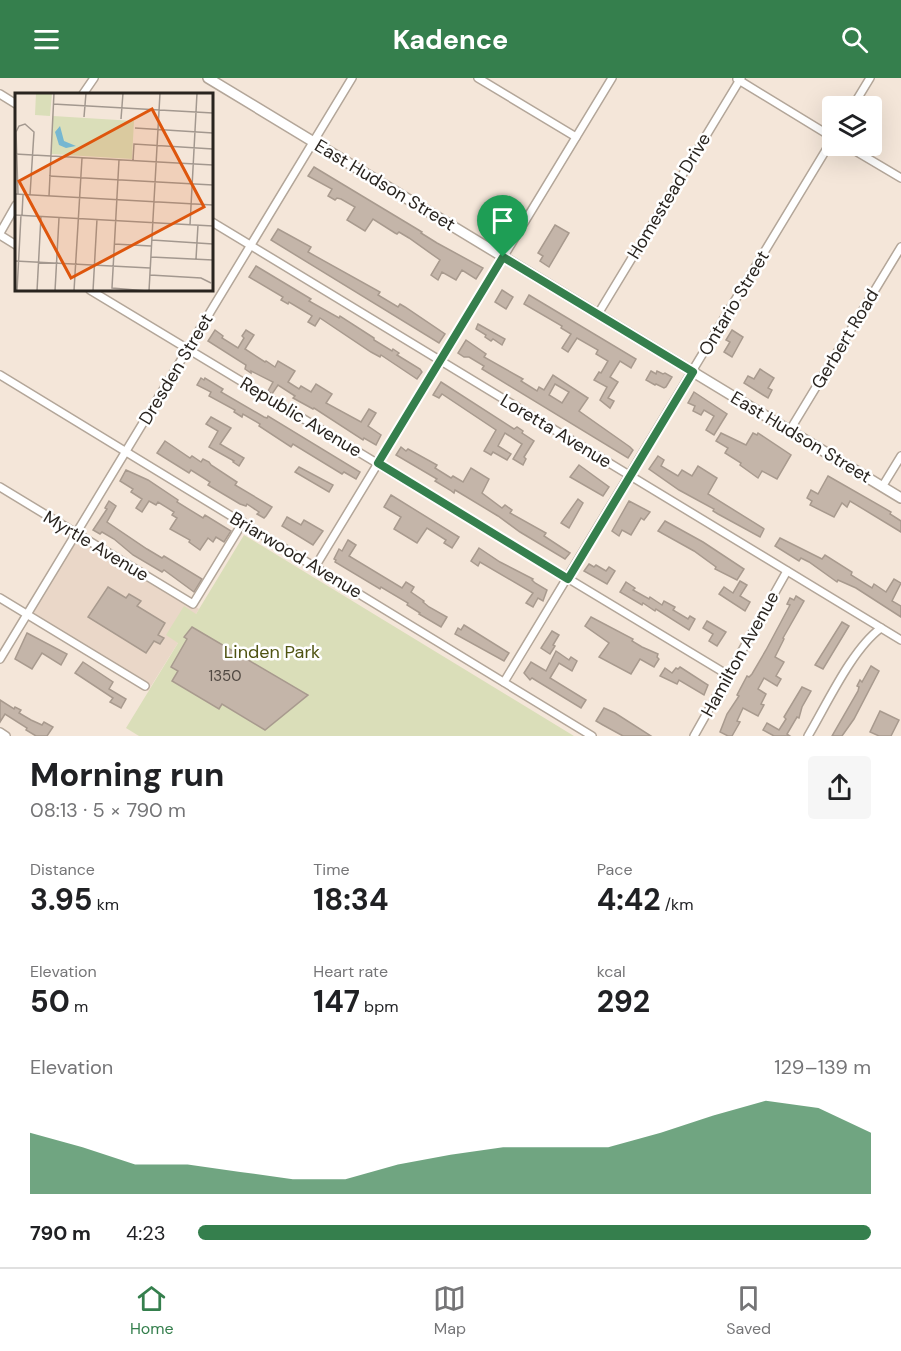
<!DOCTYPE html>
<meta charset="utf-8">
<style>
:root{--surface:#fff;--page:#f6f6f6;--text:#202124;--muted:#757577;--line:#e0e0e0;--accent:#357f4d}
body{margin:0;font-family:"DM Sans",sans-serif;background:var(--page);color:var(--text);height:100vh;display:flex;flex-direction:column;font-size:22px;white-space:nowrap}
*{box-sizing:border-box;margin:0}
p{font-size:20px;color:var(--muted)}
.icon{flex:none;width:33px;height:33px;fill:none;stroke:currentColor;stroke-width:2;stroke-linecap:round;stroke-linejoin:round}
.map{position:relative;height:658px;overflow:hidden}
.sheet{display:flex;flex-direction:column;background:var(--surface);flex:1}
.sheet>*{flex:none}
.controls{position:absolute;left:822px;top:18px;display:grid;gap:12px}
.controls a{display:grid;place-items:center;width:60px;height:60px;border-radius:6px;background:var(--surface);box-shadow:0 6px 24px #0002;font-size:30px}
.pin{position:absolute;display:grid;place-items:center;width:51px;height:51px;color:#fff;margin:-62px -26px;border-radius:50% 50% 50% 0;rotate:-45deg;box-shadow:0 0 6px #0007}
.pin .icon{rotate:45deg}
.round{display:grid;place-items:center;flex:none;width:63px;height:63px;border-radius:6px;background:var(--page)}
.head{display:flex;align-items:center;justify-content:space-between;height:102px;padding:0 30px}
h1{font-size:33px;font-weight:700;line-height:45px}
.stats{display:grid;grid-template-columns:repeat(3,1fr);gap:9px;height:102px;padding:6px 30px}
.stats div{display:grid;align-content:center}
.stats b{font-size:30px;font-weight:700}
.stats small{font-size:16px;font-weight:400}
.stats p{font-size:16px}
.chart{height:168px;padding:12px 30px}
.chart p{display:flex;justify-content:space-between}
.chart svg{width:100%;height:108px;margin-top:6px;fill:var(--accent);opacity:.7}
ul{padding:0 30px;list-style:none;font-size:20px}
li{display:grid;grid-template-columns:96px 72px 1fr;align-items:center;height:45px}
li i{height:15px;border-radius:8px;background:var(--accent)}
header{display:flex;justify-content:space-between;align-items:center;height:78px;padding:0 30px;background:var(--accent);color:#fff;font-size:27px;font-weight:700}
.dock{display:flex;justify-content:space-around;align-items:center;height:84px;border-top:2px solid var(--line);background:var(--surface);font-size:16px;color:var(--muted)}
.dock a{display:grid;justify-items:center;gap:3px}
.dock .on{color:var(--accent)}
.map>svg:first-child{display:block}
.education{fill:#ead7c8}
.green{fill:#dadeb9}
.building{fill:#c4b5a9;stroke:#a89a8e;stroke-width:1.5;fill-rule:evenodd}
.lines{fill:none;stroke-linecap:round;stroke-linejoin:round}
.street-casing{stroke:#b3a699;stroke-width:10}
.secondary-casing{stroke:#b3a699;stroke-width:12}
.street{stroke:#fff;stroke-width:7}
.secondary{stroke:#fff;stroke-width:9}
.route-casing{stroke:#fff;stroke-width:12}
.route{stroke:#357f4d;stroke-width:8}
.labels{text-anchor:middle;stroke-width:5;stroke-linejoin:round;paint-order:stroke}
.number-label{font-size:15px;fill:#504842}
.street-label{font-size:18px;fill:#29241f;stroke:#fff}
.park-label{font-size:18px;fill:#4f5312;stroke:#fff}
.inset-road{fill:none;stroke:#a3988f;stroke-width:1.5}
.view{fill:#de560d;fill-opacity:0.15;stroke:#de560d;stroke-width:3}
.inset-edge{fill:none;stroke:#29241f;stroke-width:3}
</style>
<header><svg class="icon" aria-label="menu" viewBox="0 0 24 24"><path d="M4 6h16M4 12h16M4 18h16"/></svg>Kadence<svg class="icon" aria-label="search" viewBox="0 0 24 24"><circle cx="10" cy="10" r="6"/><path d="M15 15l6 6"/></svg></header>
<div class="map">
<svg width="901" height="658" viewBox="0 0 901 658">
<rect width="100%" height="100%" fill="#f4e6d9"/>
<polygon class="education" points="76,454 199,531 148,613 26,538"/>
<polygon class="green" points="244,457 574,658 139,658 126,650 178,565 166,557 184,528 196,536"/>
<g class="building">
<polygon points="314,89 422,154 421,155 437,165 483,190 476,201 462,192 456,202 442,194 438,202 431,197 440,182 409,160 399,154 397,156 395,155 373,141 365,153 347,142 355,129 341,121 337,120 335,122 328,118 332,111 308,98"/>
<polygon points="555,147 569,155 549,189 540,183 543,178 538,175"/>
<polygon points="278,151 311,169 308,174 380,214 378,217 398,229 400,226 405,229 445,256 439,265 271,162"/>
<polygon points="256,188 311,221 309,223 339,240 340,238 374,260 374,262 392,273 393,271 399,275 397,277 420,291 422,294 417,301 381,277 380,279 371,274 320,240 315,248 308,244 312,238 309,236 289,224 288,226 281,222 283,219 249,199"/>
<polygon points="502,212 513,219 506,231 495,224"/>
<polygon points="529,217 636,281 631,290 620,283 610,299 618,304 608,320 614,323 610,330 600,322 607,309 594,302 599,294 601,295 608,283 596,276 598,272 577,260 568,274 562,270 571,256 561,250 562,248 524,226"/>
<polygon points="478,246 505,261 502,267 493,261 491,263 485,259 486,257 476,251"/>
<polygon points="215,252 223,258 222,260 238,270 244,260 242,258 246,252 254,257 245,271 265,284 266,283 275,289 278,283 295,293 288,304 299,311 301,308 311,314 316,306 332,316 326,325 361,344 369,331 376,335 368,348 381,357 376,367 364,360 363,362 314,330 313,331 293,320 295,318 278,307 272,316 268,313 273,304 251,293 251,295 245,291 246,287 208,263"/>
<polygon points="732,252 743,259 732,279 724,274 730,264 726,262"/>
<path d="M466,262L486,276L484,279L523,301L521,303L537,313L539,309L544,312L553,297L588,320L579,333L630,369L633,372L628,380L482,291L484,288L469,279H464L458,275ZM555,306L569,314L562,325L549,317Z"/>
<polygon points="760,291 774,300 768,310 772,312 768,320 744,305 748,298 754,301"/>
<polygon points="651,293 656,296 657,293 663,296 665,295 672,299 666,309 664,310 656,306 655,307 646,302"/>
<polygon points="201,300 204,302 205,300 223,311 221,314 264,339 267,340 268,338 360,394 356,401 344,394 342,396 293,366 291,369 259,348 260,346 243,336 242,339 234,334 235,332 209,318 211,314 197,307"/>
<polygon points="441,304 514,351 517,349 523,353 522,355 534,363 524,379 526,381 523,387 513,381 522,366 505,355 498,368 511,376 507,382 493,374 491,377 484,373 496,352 442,316 439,320 433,317"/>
<polygon points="694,314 727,336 714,357 706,352 714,338 704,332 701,337 693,333 695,328 688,325"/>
<polygon points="211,339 231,350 220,366 244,380 239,388 233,384 234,383 209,369 218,353 206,346"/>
<polygon points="721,355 746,367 753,355 757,357 758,355 791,377 777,401 762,393 758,400 740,387 741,385 725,375 728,370 716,363"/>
<polygon points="165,363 190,380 192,378 201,384 203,381 209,384 211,387 237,404 235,407 272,429 266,438 264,440 257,436 259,434 247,426 246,428 240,426 208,407 210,404 191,392 189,395 157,375"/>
<polygon points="401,369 406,373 408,371 437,387 435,390 451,400 453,398 463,404 471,390 489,401 482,415 502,430 505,427 512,432 510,435 546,455 544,458 570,475 565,481 520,454 498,438 455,412 454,415 450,412 435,403 437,401 396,377"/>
<polygon points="658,378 664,382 661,388 678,398 682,392 692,398 698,388 717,400 708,416 763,450 764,451 760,459 718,436 713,433 714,431 679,412 649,391"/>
<polygon points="579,387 609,409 603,418 570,399"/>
<polygon points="299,389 333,407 329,414 295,394"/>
<polygon points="126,392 148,402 178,422 177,424 203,440 205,437 231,453 224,464 216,459 213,464 208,460 200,472 189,464 190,462 170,451 177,440 172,437 174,434 158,424 156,427 149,423 142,434 136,430 142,421 131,414 133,411 120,403"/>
<polygon points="828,398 891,434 890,436 901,443 901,454 850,423 847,429 842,425 834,439 810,427 812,423 807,420 811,412 818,416"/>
<polygon points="391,417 459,459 452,470 444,465 446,462 427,450 417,465 394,451 401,439 384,429"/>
<polygon points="578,421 583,425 569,450 561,445"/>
<polygon points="109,423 116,428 107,444 147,471 162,480 164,478 202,501 194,514 164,492 162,494 133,477 114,461 102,454 100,456 93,452 107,431 105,430"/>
<polygon points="629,423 650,434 644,442 641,440 631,457 622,452 619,458 612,453"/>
<polygon points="287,439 301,447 304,442 323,453 313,467 282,448"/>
<polygon points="665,443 703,464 744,491 737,502 715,491 716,489 694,473 658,453"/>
<polygon points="780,460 822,481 825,477 852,494 851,497 872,510 874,506 886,514 894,501 901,505 892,523 901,528 901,539 856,510 838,502 837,504 809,484 801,480 799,483 775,468"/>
<polygon points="348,462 356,467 349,478 402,510 406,504 414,509 411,514 424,523 423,524 429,529 447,539 441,549 419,536 420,535 407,527 408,525 381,509 380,511 335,484 336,482 334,481 339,471 342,473"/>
<polygon points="479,470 500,484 533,501 532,502 535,505 547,512 543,523 538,520 533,529 526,525 533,515 480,484 478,488 471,483"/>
<polygon points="589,486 594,489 596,487 606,493 609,489 615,493 607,506 584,493"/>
<polygon points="740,503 747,507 740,518 750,524 745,533 719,516 724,509 733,515"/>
<polygon points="626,504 635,510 633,512 649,521 650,519 662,527 664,523 675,529 673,532 688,541 690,538 695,541 689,552 656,531 655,533 643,525 642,527 620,514"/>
<polygon points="108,509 126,520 129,516 141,523 137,528 165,545 158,557 164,560 160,566 154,563 146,575 88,539"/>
<polygon points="796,518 804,523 783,560 784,561 775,579 784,584 776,598 781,601 777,608 764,600 758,611 766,616 761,626 764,627 758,638 743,630 737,643 740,644 732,658 728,658 720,654 727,636 739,618 737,617 747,598 749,599 752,596 766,572 790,527 787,526 790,520 794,522"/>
<polygon points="591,539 633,561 632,563 642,569 658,576 657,579 659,581 654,589 640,581 631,596 599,579 609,565 585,548"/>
<polygon points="707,543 726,554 717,568 709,563 713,556 703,550"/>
<polygon points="842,544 849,548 823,591 815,587"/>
<polygon points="464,547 509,575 504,583 455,556 458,550 461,552"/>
<polygon points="192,549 308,617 265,652 222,626 219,631 172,603 178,593 171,589 187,561 184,559"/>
<polygon points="552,553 559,557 553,567 555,568 550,576 541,570"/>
<polygon points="27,555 67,576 61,587 42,575 32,591 15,581"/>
<polygon points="556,573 569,582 571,579 577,583 572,593 559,585 550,600 586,622 581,630 532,600 530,602 524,595 531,584 546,593"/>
<polygon points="83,584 113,604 109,611 126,621 121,630 110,624 113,620 75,595"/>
<polygon points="871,588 879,593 854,641 842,658 832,658 858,613 859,609 857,608 860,602 862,604"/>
<polygon points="680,589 708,607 704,617 679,602 677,606 660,598 665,590 672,595 676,590 678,591"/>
<polygon points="802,609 811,613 802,629 799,640 797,639 787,656 790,658 774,658 763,652 767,645 779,652 786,641 784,639"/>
<polygon points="0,622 14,631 15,629 21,632 19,635 31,642 42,647 44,644 53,649 47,658 36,658 26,652 27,650 5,636 0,644"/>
<polygon points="604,630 615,635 651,658 623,658 603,647 596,643"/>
<polygon points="880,633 899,642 891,658 879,658 870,654"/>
</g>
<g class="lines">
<defs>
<g id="street">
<polyline points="478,0 576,59"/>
<polyline points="737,1 832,59"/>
<polyline points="0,16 16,26"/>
<polyline points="83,16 94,0"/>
<polyline points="853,28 870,0"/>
<polyline points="847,68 901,100"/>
<polyline points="212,144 901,562"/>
<polyline points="0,155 16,127"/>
<polyline points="0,157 16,167"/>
<polyline points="90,212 728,597"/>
<polyline points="598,236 741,0"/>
<polyline points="0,297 592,658"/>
<polyline points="790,352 901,169"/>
<polyline points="0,409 193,526 243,444"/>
<polyline points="882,409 901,378"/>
<polyline points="315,489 612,0"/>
<polyline points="0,520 145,608"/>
<polyline points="0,581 352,0"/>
<polyline points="504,604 832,62"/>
<polyline points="0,654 6,658"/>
<polyline points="694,658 787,493"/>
<path d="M808,658C827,626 852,571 881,550"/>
</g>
<polyline id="secondary" points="208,0 901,420"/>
</defs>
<use href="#street" class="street-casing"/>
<use href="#secondary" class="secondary-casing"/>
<use href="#street" class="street"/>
<use href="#secondary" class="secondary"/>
</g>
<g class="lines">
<defs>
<polygon id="route" points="503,179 693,294 568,501 378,385"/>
</defs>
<use href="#route" class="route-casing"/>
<use href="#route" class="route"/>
</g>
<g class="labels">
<g class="number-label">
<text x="225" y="603">1350</text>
</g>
<g class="street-label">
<text transform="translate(385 107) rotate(31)" y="6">East Hudson Street</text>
<text transform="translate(669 118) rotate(-59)" y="6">Homestead Drive</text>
<text transform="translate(734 225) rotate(-59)" y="6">Ontario Street</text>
<text transform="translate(845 261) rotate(-59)" y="6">Gerbert Road</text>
<text transform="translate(176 291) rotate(-59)" y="6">Dresden Street</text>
<text transform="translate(301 339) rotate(31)" y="6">Republic Avenue</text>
<text transform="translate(556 353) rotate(31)" y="6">Loretta Avenue</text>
<text transform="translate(801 359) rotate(31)" y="6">East Hudson Street</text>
<text transform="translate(96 468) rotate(31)" y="6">Myrtle Avenue</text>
<text transform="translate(296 477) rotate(31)" y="6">Briarwood Avenue</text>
<text transform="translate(740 576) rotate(-61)" y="6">Hamilton Avenue</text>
</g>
<g class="park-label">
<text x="272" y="580">Linden Park</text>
</g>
</g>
<g transform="translate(15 15)">
<rect width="198" height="198" fill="#f4e6d9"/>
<path d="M21,0H37L35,23L20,22ZM38,23L119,28L117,66L36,61Z" fill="#dadeb9"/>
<path d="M45,33L49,48L61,53L51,55L44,52L40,39Z" fill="#76b7d1"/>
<path class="inset-road" d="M38,11L198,20M69,24L71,0M106,26L108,0M120,35L198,40M0,61L198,72M104,67L97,195L132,198M118,67L119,51L198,56M34,83L198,92M0,101L198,112M3,101L1,39L4,33L10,31L19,39L15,102M34,103L39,0M0,122L198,133M7,122L8,102M175,132L182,0M137,147L198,151M99,151L136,153M136,164L198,167M181,166L183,132M0,168L135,175M135,182L186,185L196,190M2,198L6,122M22,198L26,123M40,198L44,125M59,198L67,65M78,198L82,126M134,198L145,0"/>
<path class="view" d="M137,16L189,114L56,185L4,88Z"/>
<rect width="198" height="198" class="inset-edge"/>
</g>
</svg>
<div class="controls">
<a><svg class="icon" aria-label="layers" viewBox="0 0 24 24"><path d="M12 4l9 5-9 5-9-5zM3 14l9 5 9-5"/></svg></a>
</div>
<div class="pin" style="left:503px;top:179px;background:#1e9e55"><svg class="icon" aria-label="arrive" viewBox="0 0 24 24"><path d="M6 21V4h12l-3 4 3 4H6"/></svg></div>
</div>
<section class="sheet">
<div class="head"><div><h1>Morning run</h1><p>08:13 · 5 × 790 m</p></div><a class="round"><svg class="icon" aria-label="share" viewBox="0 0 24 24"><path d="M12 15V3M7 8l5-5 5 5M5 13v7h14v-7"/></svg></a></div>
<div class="stats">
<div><p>Distance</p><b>3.95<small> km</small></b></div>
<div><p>Time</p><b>18:34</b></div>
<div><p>Pace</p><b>4:42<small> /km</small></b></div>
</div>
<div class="stats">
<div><p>Elevation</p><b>50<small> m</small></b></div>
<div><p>Heart rate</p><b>147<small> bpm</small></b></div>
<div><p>kcal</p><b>292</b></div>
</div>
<div class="chart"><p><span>Elevation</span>129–139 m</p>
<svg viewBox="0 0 160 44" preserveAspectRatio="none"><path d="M0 44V19L10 25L20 32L30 32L40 35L50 38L60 38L70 32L80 28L90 25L100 25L110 25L120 19L130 12L140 6L150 9L160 19V44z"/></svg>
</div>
<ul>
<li><b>790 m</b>4:23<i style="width:100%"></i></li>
</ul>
</section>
<nav class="dock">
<a class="on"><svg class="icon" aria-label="home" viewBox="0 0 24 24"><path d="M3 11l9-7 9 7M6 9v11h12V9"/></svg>Home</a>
<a><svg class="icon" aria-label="map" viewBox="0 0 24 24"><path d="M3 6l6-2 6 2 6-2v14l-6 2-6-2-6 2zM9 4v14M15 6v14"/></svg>Map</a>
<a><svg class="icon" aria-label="saved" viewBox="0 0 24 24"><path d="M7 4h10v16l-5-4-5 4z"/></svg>Saved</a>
</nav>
